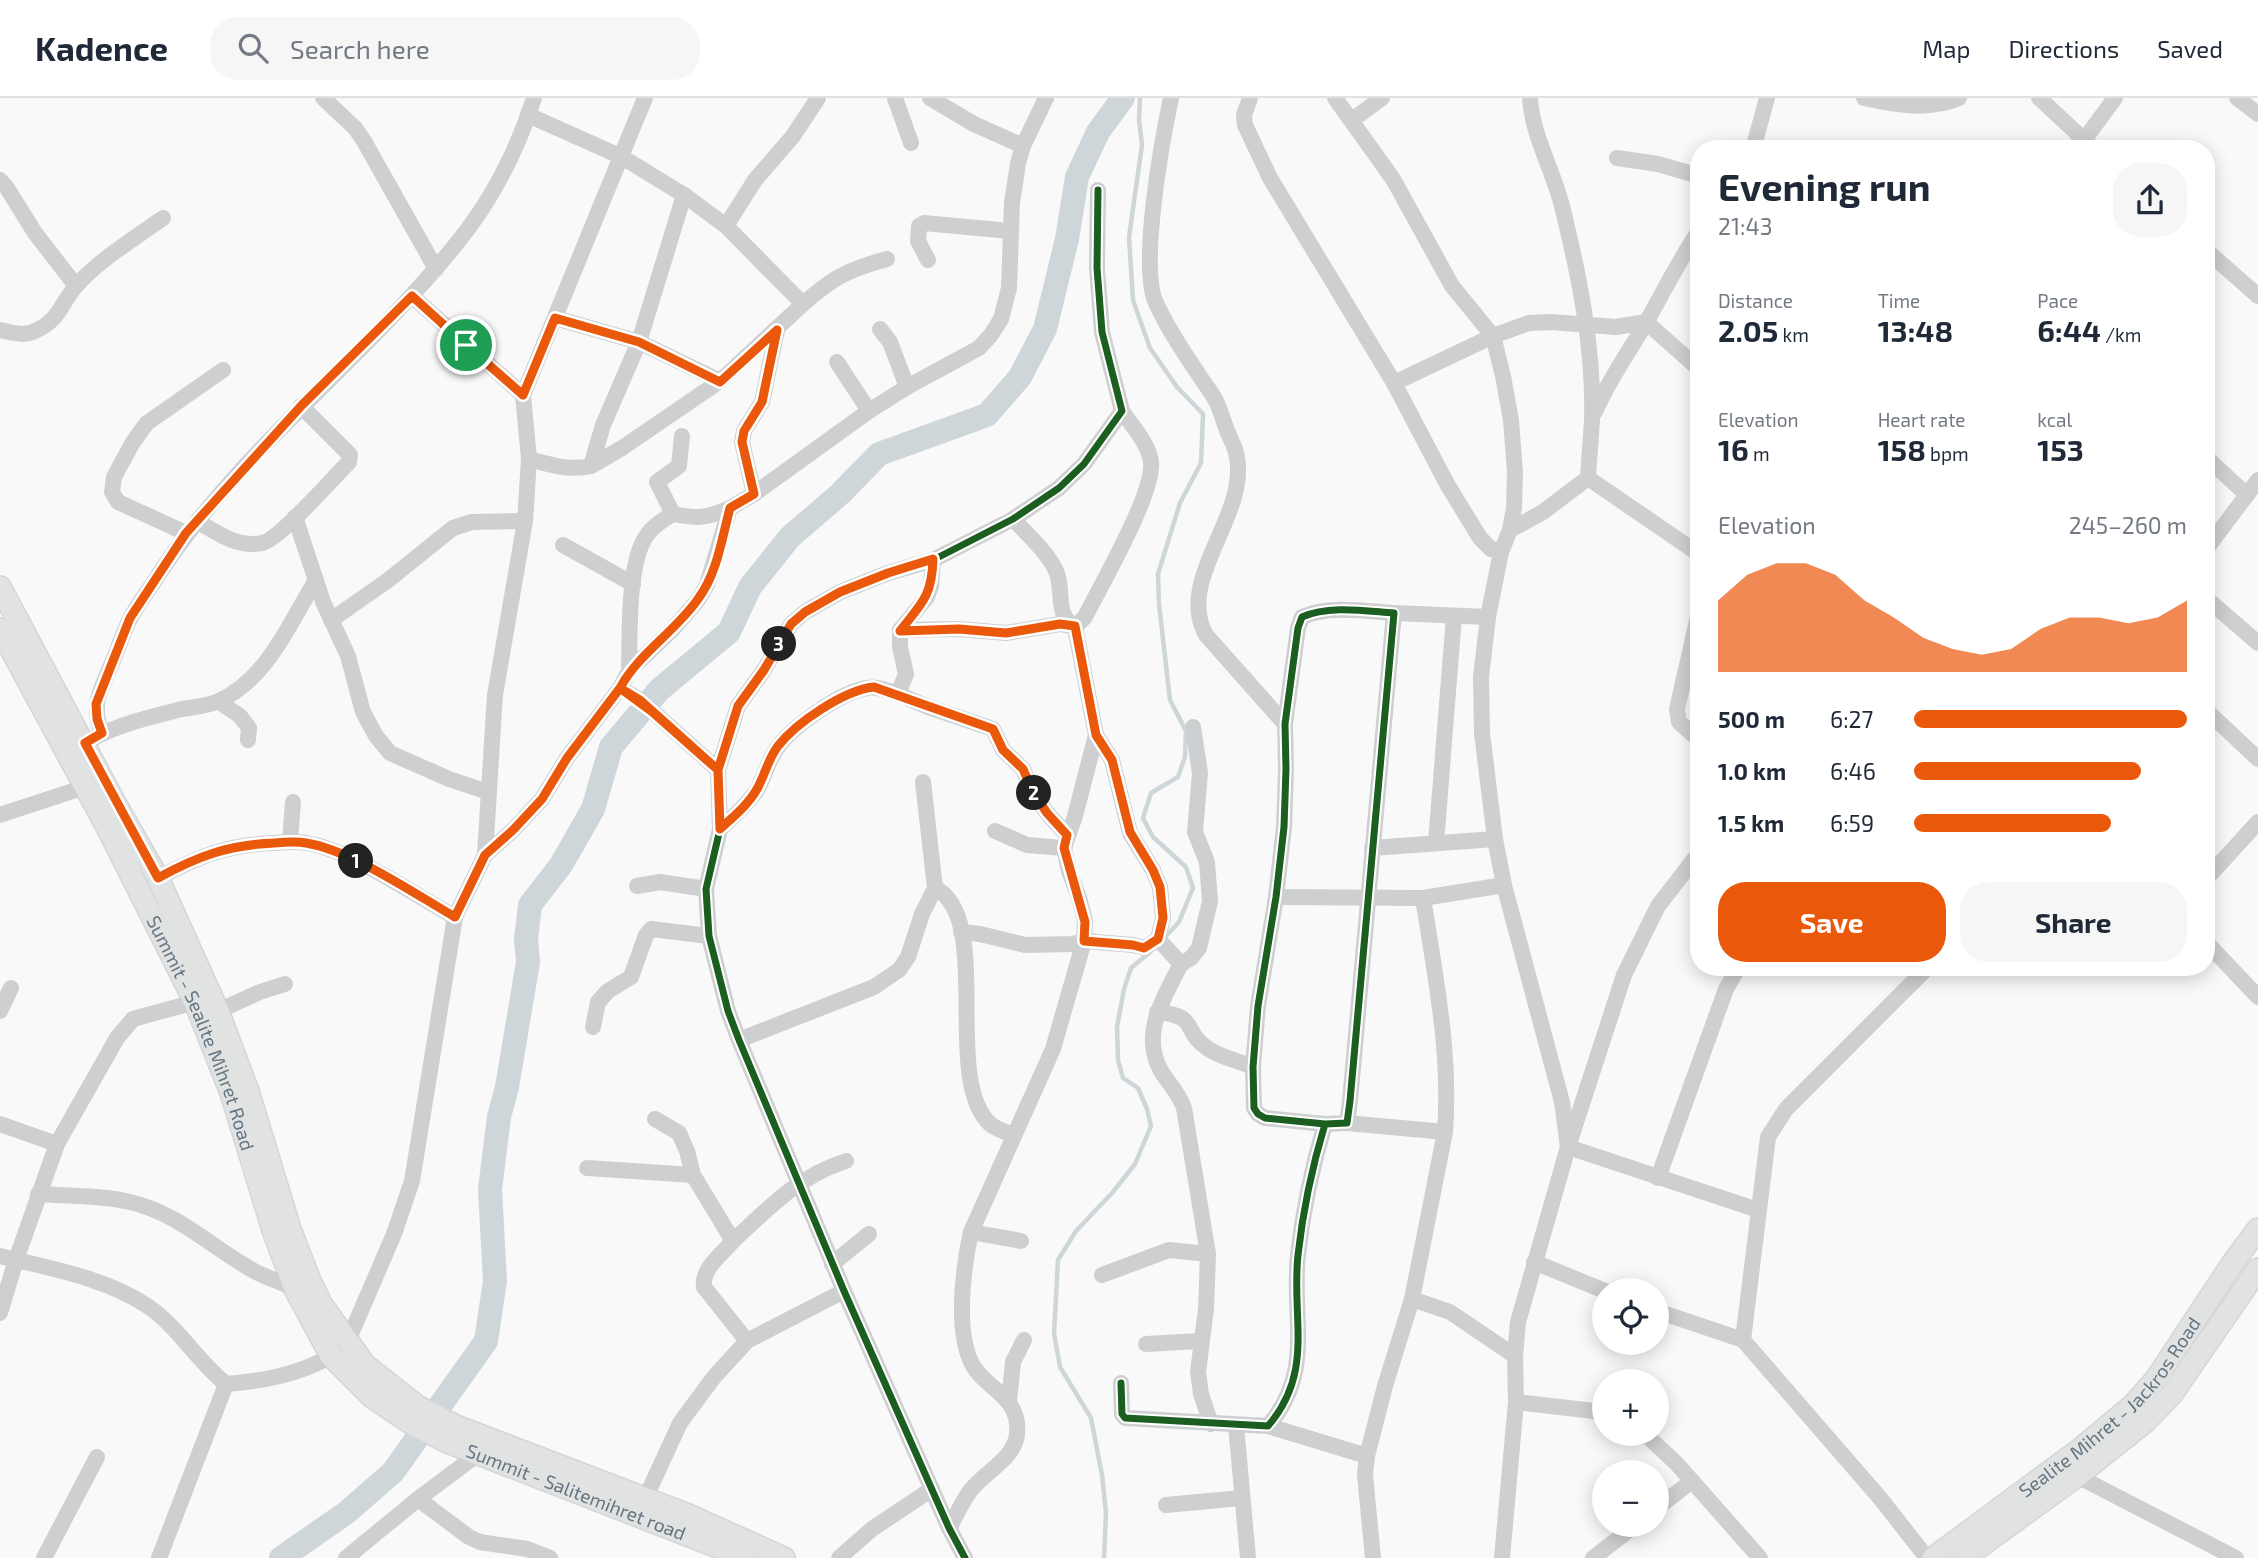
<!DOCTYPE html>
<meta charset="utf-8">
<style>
:root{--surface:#fff;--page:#f6f6f7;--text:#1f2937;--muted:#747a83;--line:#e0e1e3;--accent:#ea580c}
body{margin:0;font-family:"Exo 2",sans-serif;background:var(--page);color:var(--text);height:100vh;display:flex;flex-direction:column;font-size:26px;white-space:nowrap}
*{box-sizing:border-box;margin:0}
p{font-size:23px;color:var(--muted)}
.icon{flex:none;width:38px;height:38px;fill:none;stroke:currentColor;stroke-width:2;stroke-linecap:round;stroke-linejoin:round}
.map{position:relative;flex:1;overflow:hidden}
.panel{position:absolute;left:1690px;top:42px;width:525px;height:836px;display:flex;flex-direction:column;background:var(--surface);border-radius:28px;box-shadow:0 4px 18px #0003}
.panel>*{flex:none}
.controls{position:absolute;left:1592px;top:1180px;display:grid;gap:14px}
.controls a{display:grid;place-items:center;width:77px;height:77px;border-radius:50%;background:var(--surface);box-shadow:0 4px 18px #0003;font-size:35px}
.pin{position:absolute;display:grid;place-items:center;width:60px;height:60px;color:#fff;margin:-30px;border:4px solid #fff;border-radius:50%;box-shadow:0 2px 7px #0007}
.km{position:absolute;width:35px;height:35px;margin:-18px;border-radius:50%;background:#222;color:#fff;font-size:19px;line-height:35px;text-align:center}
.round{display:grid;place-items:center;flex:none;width:74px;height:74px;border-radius:28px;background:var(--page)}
.headline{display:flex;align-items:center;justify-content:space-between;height:119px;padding:0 28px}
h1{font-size:38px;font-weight:700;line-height:52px}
.metrics{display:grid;grid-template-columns:repeat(3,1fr);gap:10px;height:119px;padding:7px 28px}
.metrics div{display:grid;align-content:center}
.metrics b{font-size:30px;font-weight:700}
.metrics small{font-size:19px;font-weight:400}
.metrics p{font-size:19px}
.chart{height:196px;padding:14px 28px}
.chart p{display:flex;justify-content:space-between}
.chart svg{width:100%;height:126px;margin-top:7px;fill:var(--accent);opacity:.7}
.button{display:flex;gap:14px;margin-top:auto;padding:14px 28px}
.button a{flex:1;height:80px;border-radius:28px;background:var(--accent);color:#fff;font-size:28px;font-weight:700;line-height:80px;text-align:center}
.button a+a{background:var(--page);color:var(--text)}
ul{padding:0 28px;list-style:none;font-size:23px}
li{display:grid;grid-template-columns:112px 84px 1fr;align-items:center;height:52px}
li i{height:18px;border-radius:9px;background:var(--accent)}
header{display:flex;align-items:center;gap:42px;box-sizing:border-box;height:98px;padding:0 35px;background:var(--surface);border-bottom:2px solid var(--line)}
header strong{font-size:33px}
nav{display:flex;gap:38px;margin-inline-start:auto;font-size:24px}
.search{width:490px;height:63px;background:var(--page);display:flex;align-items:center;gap:18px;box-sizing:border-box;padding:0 24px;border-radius:28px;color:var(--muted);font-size:26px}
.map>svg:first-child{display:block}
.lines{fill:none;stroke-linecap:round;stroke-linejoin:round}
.stream{stroke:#ced6d9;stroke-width:4.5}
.river{stroke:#ced6d9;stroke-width:24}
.major-casing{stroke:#d5d6d7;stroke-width:24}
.minor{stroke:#cecfd0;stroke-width:16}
.major{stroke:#e1e2e2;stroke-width:21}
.cycleway-casing{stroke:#fff;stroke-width:11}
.cycleway{stroke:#1b5e20;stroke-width:7}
.route-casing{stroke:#fff;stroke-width:14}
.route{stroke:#ea580c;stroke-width:9}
.labels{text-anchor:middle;stroke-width:7;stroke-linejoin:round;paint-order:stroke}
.street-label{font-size:19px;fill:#657683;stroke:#fff}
</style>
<header>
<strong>Kadence</strong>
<div class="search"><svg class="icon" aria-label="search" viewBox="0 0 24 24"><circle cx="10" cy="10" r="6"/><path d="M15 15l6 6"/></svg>Search here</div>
<nav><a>Map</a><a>Directions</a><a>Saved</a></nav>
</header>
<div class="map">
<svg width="2258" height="1460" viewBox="0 0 2258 1460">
<rect width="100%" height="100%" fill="#f9f9f9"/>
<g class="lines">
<g class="stream">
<polyline points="1140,0 1139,22 1142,47 1129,139 1133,202 1150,250 1177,289 1203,316 1201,365 1180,405 1158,476 1159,506 1170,602 1186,633 1185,659 1178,679 1151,695 1143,720 1153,739 1186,769 1193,790 1179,824 1165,839"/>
<polyline points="1104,1460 1106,1415 1102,1377 1091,1320 1060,1269 1054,1235 1058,1162 1076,1133 1113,1094 1135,1066 1151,1028 1147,1011 1138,990 1123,980 1118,962 1117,929 1124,891 1131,870 1149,855"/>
</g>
<polyline class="river" points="281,1460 346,1415 393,1374 486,1243 495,1183 490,1091 499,1019 507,989 528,864 526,841 530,807 561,767 593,711 611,649 659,592 729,534 750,489 790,439 840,396 879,356 987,317 1020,279 1045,231 1067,141 1077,79 1098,34 1123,0"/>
<defs>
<g id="major">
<polyline points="0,489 115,705 158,780 218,913 248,993 290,1131 310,1183 322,1207 365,1267 417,1308 456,1328 686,1416 784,1460"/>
<path id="s1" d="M0,531L108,731L195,904L231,995L274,1135L295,1191L331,1258L372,1299L409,1324L445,1343L746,1460"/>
<path id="s2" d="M1933,1460L2079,1352L2133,1307L2156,1281L2232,1166L2258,1131"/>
<polyline points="1964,1460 2077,1378 2146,1323 2172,1296 2258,1171"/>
</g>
</defs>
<use href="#major" class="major-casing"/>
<g class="minor">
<polyline points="323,0 355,30 364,43 436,171"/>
<polyline points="895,0 911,45"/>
<polyline points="930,0 974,26 1023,48"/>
<path d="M1171,0C1162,42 1139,169 1156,205C1167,229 1182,252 1197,274C1203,284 1212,294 1217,305C1221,314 1224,325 1228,335C1231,342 1236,351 1237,359C1248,419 1175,482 1206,537L1285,626"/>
<polyline points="1250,0 1244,17 1245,27 1270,80 1394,285 1447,386 1480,440 1491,451 1501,454"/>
<polyline points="1335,0 1393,81 1452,188 1493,238 1503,278 1511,322 1515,374 1514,410 1510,432 1501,454 1488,519 1481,579 1482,635 1495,741 1504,787 1562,1004 1568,1049 1624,877 1658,808 1699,755"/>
<path d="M1530,0C1532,37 1553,72 1562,108C1579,177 1594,250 1592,321C1591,341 1589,361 1588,380L1699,456"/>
<path d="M1864,0C1895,7 1929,13 1959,0"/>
<polyline points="2039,0 2094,51"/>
<polyline points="2237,0 2258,16"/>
<path d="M528,17L622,59L684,97L639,244L603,327L591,368C569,373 551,367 529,361"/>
<polyline points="1352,22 1382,0"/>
<polyline points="1753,51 1767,0"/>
<polyline points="2072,51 2084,42 2115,0"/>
<polyline points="1617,60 1658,66 1699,78"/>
<polyline points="0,82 7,90 35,135 76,188"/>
<polyline points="726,128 755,82 793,38 818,0"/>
<polyline points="2207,153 2258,198"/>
<polyline points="928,162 918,143 919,128 924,125 1010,133"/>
<polyline points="412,198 523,297"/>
<path d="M803,206C834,179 847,172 887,161"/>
<polyline points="555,220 639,244 720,283"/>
<polyline points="880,231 890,244 907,289"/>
<path d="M0,232C14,235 24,239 37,232C60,221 61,205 76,188C99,162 135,140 163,120"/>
<polyline points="837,264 869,313"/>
<polyline points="1394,285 1493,238 1529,225 1551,224 1616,229 1646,224 1699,271"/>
<path d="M1595,314C1609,281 1629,254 1647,223C1664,193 1679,162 1699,133"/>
<polyline points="2207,360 2247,397"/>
<polyline points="591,368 622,350 720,283 803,206 726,128 684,97"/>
<polyline points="754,396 742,344 744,333 762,304 777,232"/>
<polyline points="673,416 657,384 679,368 682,338"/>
<polyline points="295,419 323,504 348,558 363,614 376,638 390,655 449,681 488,694"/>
<path d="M197,423C217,435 238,450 262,445C279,442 334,379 349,364L350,357L301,308"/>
<polyline points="1510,432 1543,414 1588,380"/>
<polyline points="186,435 118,404 112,394 114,379 133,344 147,325 223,272"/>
<polyline points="563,447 633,486"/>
<polyline points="2207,450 2258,382"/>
<polyline points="2207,501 2258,545"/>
<polyline points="1699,514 1677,611 1679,624 1699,642"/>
<polyline points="1394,515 1488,519"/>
<polyline points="331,522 387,483 453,430 472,424 525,423"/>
<path d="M900,532L959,531L1006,535L1060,526L1075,529L1085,519C1100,489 1155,394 1151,364C1149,346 1132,328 1122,313"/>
<path d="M629,573C630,538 627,464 647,437C653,428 664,421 673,416C698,421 707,420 730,410"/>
<polyline points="620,590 640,602 718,672"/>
<polyline points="898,596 928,609 993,631 1003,652 1023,671 1033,694 1047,715 1067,737"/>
<polyline points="218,603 240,618 249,630 248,642"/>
<polyline points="2207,613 2258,661"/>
<path d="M102,635C90,606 101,592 112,565C118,551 123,535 130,521C138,505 150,491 159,476C241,351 364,261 457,145C492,102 517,53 534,0"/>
<path d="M94,640C120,626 154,618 182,611C194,609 208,608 219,603C268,580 289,526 316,482"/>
<polyline points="0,717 85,689"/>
<path d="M720,731C733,719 747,707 757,692C765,678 768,662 778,649C793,628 841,594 867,590C877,588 888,593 898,596L906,576L900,549V532L927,499L931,488L933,462"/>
<polyline points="995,733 1027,747 1064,750"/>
<polyline points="290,744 293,704"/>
<polyline points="1436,745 1454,518"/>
<polyline points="1372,750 1495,741"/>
<polyline points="485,757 513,732 542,701 567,660 620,590 629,573 673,531 698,502 707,487 730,410 754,396 869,313 907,289 979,250 991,237 1001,221 1009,190 1012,105 1018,65 1023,48 1046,0"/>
<path d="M158,780C200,758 226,747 274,745C285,744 296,743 307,745C350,752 415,797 455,819"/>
<polyline points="2207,780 2258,724"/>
<polyline points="637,788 660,784 706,791"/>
<path d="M935,790C994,820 942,978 989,1025C995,1031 1006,1034 1013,1037"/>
<path d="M1276,799L1423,800C1435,877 1451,955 1445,1034L1412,1201"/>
<polyline points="1423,800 1504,787"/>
<polyline points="961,834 980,836 1025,847 1072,846 1084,843 1133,847 1145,850 1158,841 1163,820 1160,789 1153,772 1130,735 1112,662 1096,637"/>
<path d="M1158,841L1181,866C1164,899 1140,936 1161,973C1169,986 1179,995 1184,1010L1208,1156L1206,1211L1198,1274L1201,1296L1211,1326"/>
<polyline points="2207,845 2258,899"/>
<polyline points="1181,866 1191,860 1199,850 1210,803 1207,764 1195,734 1200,675 1193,629"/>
<polyline points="0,913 11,890"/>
<polyline points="218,913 260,894 285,886"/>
<path d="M1157,914C1200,918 1181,932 1207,950C1219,959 1239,963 1253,969"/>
<polyline points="593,929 598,904 608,893 631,879 646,837 651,831 709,838"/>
<polyline points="739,942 874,889 899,872 908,859 922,816 935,790 923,684"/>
<path d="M655,1021L679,1035L687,1053L693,1077L733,1143C770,1109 797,1079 846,1063"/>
<polyline points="1347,1025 1445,1034"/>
<polyline points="0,1026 57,1046"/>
<polyline points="587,1070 693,1077"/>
<polyline points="1658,1080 1726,891 1738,870"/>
<path d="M38,1096C68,1098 100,1097 130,1104C179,1115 213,1151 256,1174C269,1180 282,1185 295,1191"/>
<polyline points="971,1134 1021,1143"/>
<path d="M733,1143C722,1156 701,1171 704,1189L747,1243"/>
<path d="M0,1158C49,1170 107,1180 149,1209C179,1230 198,1264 226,1286"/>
<polyline points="1534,1164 1605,1193"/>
<polyline points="832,1166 869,1136"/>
<polyline points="1102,1177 1169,1152 1208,1156"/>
<polyline points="1657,1213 1743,1242"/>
<polyline points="0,1215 16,1162 57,1046 117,940 133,921 195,904"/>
<polyline points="347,1245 394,1136 412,1083 455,819 485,757 495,597 525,423 529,361 523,297 645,0"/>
<polyline points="1146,1246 1201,1243"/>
<path d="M1121,1285L1122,1316L1125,1320L1268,1328C1315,1273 1291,1220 1298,1157C1303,1112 1312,1069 1325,1026L1347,1025L1350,1003L1394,515C1365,513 1329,507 1302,519L1298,530L1285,626L1286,671L1284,729L1276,799L1258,908L1253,969L1254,1010L1258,1016L1265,1020L1325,1026"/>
<polyline points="1009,1303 1013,1264 1024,1242"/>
<polyline points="1516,1304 1515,1258 1518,1224 1568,1049 1758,1112"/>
<polyline points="1236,1327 1248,1460"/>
<polyline points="1268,1328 1367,1358"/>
<polyline points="1644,1335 1677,1366 1760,1460"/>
<polyline points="2077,1378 2236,1460"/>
<polyline points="418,1401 478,1356"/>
<polyline points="645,1401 680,1325 714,1279 747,1243 844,1193"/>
<polyline points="1166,1407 1241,1400"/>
<polyline points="1657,1410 1692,1383"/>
<path d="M949,1430C956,1418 962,1404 970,1393C984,1374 1015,1361 1017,1336C1021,1298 985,1291 972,1266C955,1233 963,1170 971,1134L1053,951L1084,843L1085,823L1079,800L1069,773L1064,750L1075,718L1096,637L1075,529C1053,514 1065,493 1056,473C1049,456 1026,435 1013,421"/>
<polyline points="44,1460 97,1359"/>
<path d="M159,1460L226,1286C263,1283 298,1277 331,1258"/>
<polyline points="346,1460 418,1401 469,1439 480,1444 527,1451 550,1460"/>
<polyline points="839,1460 872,1431 932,1391"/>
<polyline points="965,1460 949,1430 844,1193 739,942 728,913 709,838 706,791 720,731 718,672 738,608 764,572 791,526 805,514 840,494 888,475 933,462 1013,421 1059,390 1084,366 1122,313 1102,234 1097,170 1098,92"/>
<polyline points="1373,1460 1365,1377 1367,1358 1385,1288 1412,1201 1450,1214 1515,1258"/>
<polyline points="1502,1460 1516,1304 1594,1313 1605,1316"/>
<polyline points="1593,1460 1637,1426"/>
<polyline points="1927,1460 1880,1400 1743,1242 1768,1039 1786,1011 1927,870"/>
</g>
<use href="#major" class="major"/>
<defs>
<g id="cycleway">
<path d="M1121,1285L1122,1316L1125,1320L1268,1328C1315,1273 1291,1220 1298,1157C1303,1112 1312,1069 1325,1026L1347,1025L1350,1003L1394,515C1365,513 1329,507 1302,519L1298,530L1285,626L1286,671L1284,729L1276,799L1258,908L1253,969L1254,1010L1258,1016L1265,1020L1325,1026"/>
<polyline points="965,1460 949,1430 844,1193 739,942 728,913 709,838 706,791 720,731 718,672 738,608 764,572 791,526 805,514 840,494 888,475 933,462 1013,421 1059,390 1084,366 1122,313 1102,234 1097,170 1098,92"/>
</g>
</defs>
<use href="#cycleway" class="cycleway-casing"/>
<use href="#cycleway" class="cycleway"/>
</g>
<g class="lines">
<defs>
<path id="route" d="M466,247L412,198L302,307L186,435L130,520L96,606L97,621L102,635L85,645L158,780C198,758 228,747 274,745C285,744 296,743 306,745C351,752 415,796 455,819L485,757L513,732L542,701L567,660L620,590L640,602L718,672L720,731C733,719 748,707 757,691C765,677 768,661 778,648C796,625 844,592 874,589L993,631L1003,652L1023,671L1033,694L1047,715L1067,737L1064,750L1085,824L1084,843L1133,847L1144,850L1158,841L1163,820L1160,789L1153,772L1130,734L1112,662L1096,637L1075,528L1060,526L1006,535L959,531L900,533C922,505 932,498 933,461L888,475L840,494L805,514L791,526L764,572L738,608L718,672L650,612L620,590C638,556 676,533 698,501C717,476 722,440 730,410L754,396L742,344L744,333L762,304L777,232L720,284L639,244L555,220L523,297L466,247"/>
</defs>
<use href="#route" class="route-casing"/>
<use href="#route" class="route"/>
</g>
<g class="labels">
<g class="street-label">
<text dy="7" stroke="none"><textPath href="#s1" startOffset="452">Summit - Sealite Mihret Road</textPath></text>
<text dy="7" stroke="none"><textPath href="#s2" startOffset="234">Sealite Mihret - Jackros Road</textPath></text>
<text dy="7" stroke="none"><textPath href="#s1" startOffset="1085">Summit - Salitemihret road</textPath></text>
</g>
</g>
</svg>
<div class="controls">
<a><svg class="icon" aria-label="locate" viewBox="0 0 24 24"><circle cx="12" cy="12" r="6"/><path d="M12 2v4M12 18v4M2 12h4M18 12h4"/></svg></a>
<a>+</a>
<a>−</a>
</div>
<div class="pin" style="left:466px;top:247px;background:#1e9e55"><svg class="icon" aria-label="arrive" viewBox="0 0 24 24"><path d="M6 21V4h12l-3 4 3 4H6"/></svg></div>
<b class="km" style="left:356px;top:763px">1</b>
<b class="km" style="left:1034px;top:695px">2</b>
<b class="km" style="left:779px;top:546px">3</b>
<section class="panel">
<div class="headline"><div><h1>Evening run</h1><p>21:43</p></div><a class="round"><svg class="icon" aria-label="share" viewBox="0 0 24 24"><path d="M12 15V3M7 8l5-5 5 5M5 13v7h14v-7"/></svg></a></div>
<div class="metrics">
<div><p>Distance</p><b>2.05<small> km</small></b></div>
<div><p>Time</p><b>13:48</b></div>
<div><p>Pace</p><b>6:44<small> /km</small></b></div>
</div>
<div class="metrics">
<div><p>Elevation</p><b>16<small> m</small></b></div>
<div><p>Heart rate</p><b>158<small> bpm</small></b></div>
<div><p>kcal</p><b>153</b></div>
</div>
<div class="chart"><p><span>Elevation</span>245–260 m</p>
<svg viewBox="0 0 160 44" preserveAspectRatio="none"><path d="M0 44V19L10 10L20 6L30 6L40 10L50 19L60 25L70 32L80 36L90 38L100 36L110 29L120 25L130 25L140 27L150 25L160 19V44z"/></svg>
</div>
<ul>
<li><b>500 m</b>6:27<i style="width:100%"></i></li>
<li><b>1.0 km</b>6:46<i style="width:83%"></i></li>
<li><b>1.5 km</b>6:59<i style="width:72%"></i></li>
</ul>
<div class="button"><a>Save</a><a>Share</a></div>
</section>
</div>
